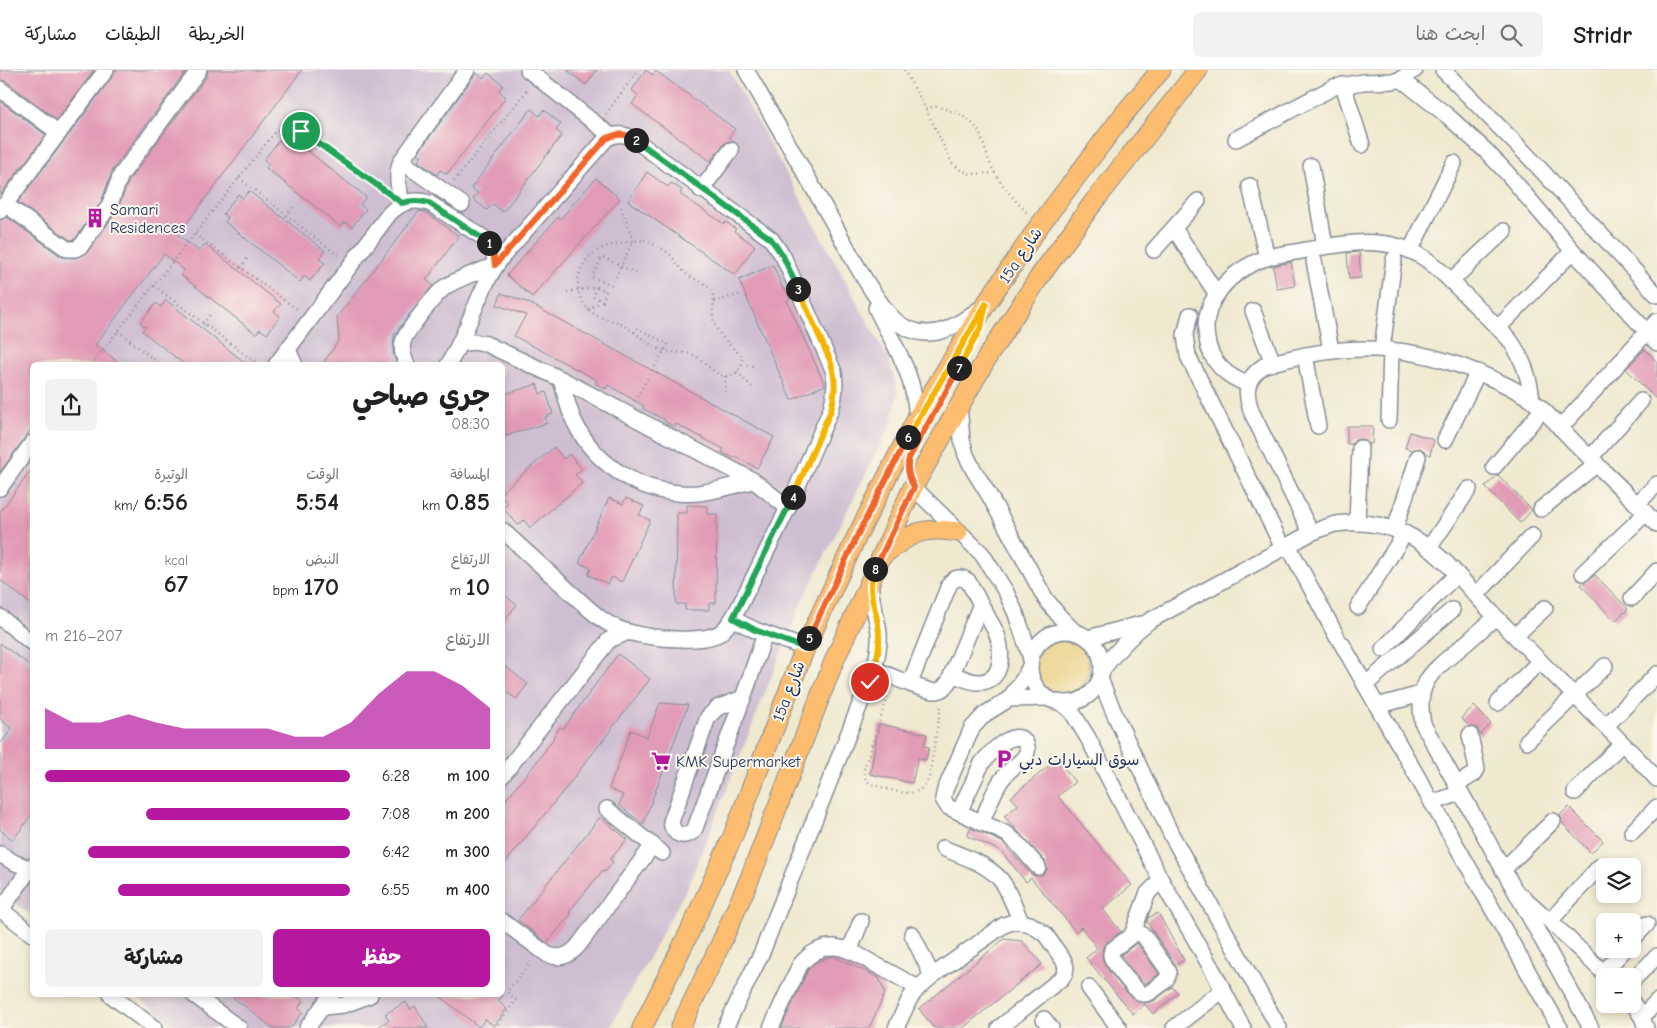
<!DOCTYPE html>
<html lang="ar">
<meta charset="utf-8">
<style>
:root{--surface:#fff;--page:#f2f2f2;--text:#202124;--muted:#757577;--line:#e0e0e0;--accent:#b5179e}
body{margin:0;font-family:"Comic Neue","Playpen Sans Arabic",sans-serif;background:var(--page);color:var(--text);direction:rtl;height:100vh;display:flex;flex-direction:column;font-size:19px;white-space:nowrap}
*{box-sizing:border-box;margin:0}
p{font-size:16px;color:var(--muted)}
.icon{flex:none;width:28px;height:28px;fill:none;stroke:currentColor;stroke-width:2;stroke-linecap:round;stroke-linejoin:round}
.map{position:relative;flex:1;overflow:hidden;direction:ltr}
.details{position:absolute;left:30px;top:292px;width:475px;height:635px;display:flex;flex-direction:column;background:var(--surface);border-radius:8px;box-shadow:0 2px 8px #0003;direction:rtl}
.details>*{flex:none}
.controls{position:absolute;left:1596px;top:788px;display:grid;gap:10px}
.controls a{display:grid;place-items:center;width:45px;height:45px;border-radius:8px;background:var(--surface);box-shadow:0 2px 8px #0003;font-size:25px}
.pin{position:absolute;display:grid;place-items:center;width:42px;height:42px;color:#fff;margin:-21px;border:2px solid #fff;border-radius:50%;box-shadow:0 1px 5px #0007}
.km{position:absolute;width:25px;height:25px;margin:-12px;border-radius:50%;background:#222;color:#fff;font-size:14px;line-height:25px;text-align:center}
.round{display:grid;place-items:center;flex:none;width:52px;height:52px;border-radius:8px;background:var(--page)}
.overview{display:flex;align-items:center;justify-content:space-between;height:85px;padding:0 15px}
h1{font-size:28px;font-weight:700;line-height:38px}
.stats{display:grid;grid-template-columns:repeat(3,1fr);gap:8px;height:85px;padding:5px 15px}
.stats div{display:grid;align-content:center}
.stats b{font-size:25px;font-weight:700}
.stats small{font-size:14px;font-weight:400}
.stats p{font-size:14px}
.chart{height:140px;padding:10px 15px}
.chart p{display:flex;justify-content:space-between}
.chart svg{width:100%;height:90px;margin-top:5px;fill:var(--accent);opacity:.7}
.button{display:flex;gap:10px;margin-top:auto;padding:10px 15px}
.button a{flex:1;height:58px;border-radius:8px;background:var(--accent);color:#fff;font-size:20px;font-weight:700;line-height:58px;text-align:center}
.button a+a{background:var(--page);color:var(--text)}
ul{padding:0 15px;list-style:none;font-size:16px}
li{display:grid;grid-template-columns:80px 60px 1fr;align-items:center;height:38px}
li i{height:12px;border-radius:6px;background:var(--accent)}
header{display:flex;align-items:center;gap:30px;box-sizing:border-box;height:70px;padding:0 25px;background:var(--surface);border-bottom:1px solid var(--line)}
header strong{font-size:24px}
nav{display:flex;gap:28px;margin-inline-start:auto;font-size:18px}
.search{width:350px;height:45px;background:var(--page);display:flex;align-items:center;gap:12px;box-sizing:border-box;padding:0 18px;border-radius:8px;color:var(--muted);font-size:19px}
.map>svg:first-child{display:block}
.industrial{fill:#cebed1}
.sand{fill:#eeda9e;stroke:#84847e}
.building{fill:#e29bb6}
.lines{fill:none;stroke-linecap:round;stroke-linejoin:round}
.minor-casing{stroke:#858c96;stroke-width:18}
.major-casing{stroke:#858c96;stroke-width:21}
.path{stroke:#858c96;stroke-width:2.5;stroke-dasharray:1 4;stroke-linecap:butt}
.minor{stroke:#fff;stroke-width:15}
.major{stroke:#fcbd6f;stroke-width:19}
.split-1-casing{stroke:#fff;stroke-width:10}
.split-2-casing{stroke:#fff;stroke-width:10}
.split-3-casing{stroke:#fff;stroke-width:10}
.split-4-casing{stroke:#fff;stroke-width:10}
.split-5-casing{stroke:#fff;stroke-width:10}
.split-6-casing{stroke:#fff;stroke-width:10}
.split-7-casing{stroke:#fff;stroke-width:10}
.split-8-casing{stroke:#fff;stroke-width:10}
.split-9-casing{stroke:#fff;stroke-width:10}
.split-1{stroke:#22a559;stroke-width:6}
.split-2{stroke:#f0652b;stroke-width:6}
.split-3{stroke:#22a559;stroke-width:6}
.split-4{stroke:#f5b400;stroke-width:6}
.split-5{stroke:#22a559;stroke-width:6}
.split-6{stroke:#f0652b;stroke-width:6}
.split-7{stroke:#f5b400;stroke-width:6}
.split-8{stroke:#f0652b;stroke-width:6}
.split-9{stroke:#f5b400;stroke-width:6}
.labels{text-anchor:middle;stroke-width:4;stroke-linejoin:round;paint-order:stroke}
.poi-label{font-size:16px;fill:#1b2f5e;stroke:#fbf7ec;text-anchor:start}
.street-label{font-size:16px;fill:#1b2f5e;stroke:#fbf7ec}
</style>
<header>
<strong>Stridr</strong>
<div class="search"><svg class="icon" aria-label="search" viewBox="0 0 24 24"><circle cx="10" cy="10" r="6"/><path d="M15 15l6 6"/></svg>ابحث هنا</div>
<nav><a>الخريطة</a><a>الطبقات</a><a>مشاركة</a></nav>
</header>
<div class="map">
<svg width="1657" height="958" viewBox="0 0 1657 958">
<rect width="100%" height="100%" fill="#fbf7ec"/>
<filter id="ink" filterUnits="userSpaceOnUse"><feTurbulence type="fractalNoise" baseFrequency=".02" numOctaves="2"/><feDisplacementMap in="SourceGraphic" scale="10" xChannelSelector="R" yChannelSelector="G"/><feConvolveMatrix kernelMatrix="1 2 1 2 8 2 1 2 1" color-interpolation-filters="sRGB"/></filter>
<filter id="wash" filterUnits="userSpaceOnUse"><feTurbulence type="fractalNoise" baseFrequency=".0096" numOctaves="4" result="noise"/><feDisplacementMap in="SourceGraphic" scale="20" xChannelSelector="R" yChannelSelector="G"/><feGaussianBlur stdDeviation="1.12" result="paint"/><feColorMatrix in="noise" values="0 0 0 0 0 0 0 0 0 0 0 0 0 0 0 0 0 1.4 0 .05"/><feComposite in="paint" operator="in"/></filter>
<g filter="url(#wash)">
<rect width="100%" height="100%" fill="#efe9cf"/>
<polygon class="industrial" points="0,0 729,0 889,290 898,321 893,349 799,538 688,816 610,958 178,958 135,925 502,925 502,295 32,295 32,846 0,821"/>
<circle class="sand" cx="1062" cy="598" r="27"/>
<g id="blocks">
<g class="building">
<polygon points="0,0 94,0 57,50 6,11 0,10"/>
<polygon points="115,0 187,0 113,99 101,132 75,169 70,170 18,132 113,6"/>
<polygon points="208,0 302,0 178,165 199,181 205,174 281,234 274,241 280,246 267,264 260,259 256,264 181,205 184,200 164,184 95,275 122,295 32,295 32,358 0,402 0,150 7,147 62,187 75,188 86,184 117,141 129,110 207,6"/>
<polygon points="567,0 597,0 586,15"/>
<polygon points="646,0 653,5 656,1 735,59 729,67 734,72 728,71 724,74 710,91 632,34 638,25 632,20"/>
<polygon points="476,3 483,8 488,3 503,15 499,21 506,27 447,104 440,100 437,105 418,91 422,86 418,83"/>
<polygon points="0,31 46,65 0,125"/>
<polygon points="531,39 539,46 544,40 561,54 556,60 562,65 503,142 493,134 487,140 473,129 478,123 471,118"/>
<polygon points="290,67 366,127 360,135 366,139 352,157 345,152 341,157 266,98 269,94 264,90 279,70 284,74"/>
<polygon points="647,102 668,117 671,113 682,120 680,124 724,154 726,152 736,159 734,161 755,176 735,205 628,131"/>
<polygon points="596,108 620,129 532,227 507,205 558,147 560,149"/>
<polygon points="249,121 325,181 319,189 325,193 310,211 304,206 300,212 225,152 228,148 223,144 238,124 243,128"/>
<polygon points="419,141 425,142 459,166 426,210 433,215 394,265 393,282 397,295 322,295 339,270 337,247"/>
<polygon points="1359,182 1361,208 1349,209 1347,183"/>
<polygon points="1291,192 1295,216 1277,219 1273,196"/>
<polygon points="773,195 783,219 785,218 790,229 787,231 825,315 791,330 739,210"/>
<polygon points="501,223 529,233 774,367 757,398 735,386 733,388 722,382 724,379 676,354 675,357 664,351 665,350 642,338 644,336 608,315 606,319 595,313 597,310 514,266 526,245 497,235"/>
<polygon points="166,230 248,295 185,295 142,261 146,257 140,253 156,233 161,237"/>
<polygon points="1645,279 1657,292 1657,330 1626,299"/>
<polygon points="537,314 540,324 546,322 553,344 545,347 547,353 502,367 502,325"/>
<polygon points="1347,356 1373,356 1372,374 1368,374 1365,370 1360,369 1355,370 1352,374 1347,374"/>
<polygon points="1410,362 1434,370 1430,385 1420,378 1412,380 1405,378"/>
<polygon points="554,377 564,389 569,384 582,399 575,405 582,413 530,458 524,450 518,455 503,438 508,434 502,427 502,422"/>
<polygon points="32,399 32,535 0,510 0,442"/>
<polygon points="1498,405 1532,440 1520,453 1485,417"/>
<polygon points="609,428 623,434 626,428 644,436 639,445 650,450 622,512 612,507 608,514 588,505 591,498 579,493"/>
<polygon points="687,435 707,436 707,444 717,444 716,533 709,533 709,540 685,540 685,534 676,534 677,443 687,443"/>
<polygon points="1595,505 1628,539 1615,551 1581,515"/>
<polygon points="502,523 517,535 502,553"/>
<polygon points="0,573 32,597 32,744 13,770 0,760 0,674 12,659 0,649"/>
<polygon points="618,584 650,609 569,714 502,797 502,734 532,698 554,668 553,667 560,657 563,659"/>
<polygon points="502,594 528,614 516,629 502,619"/>
<polygon points="660,633 688,635 643,754 619,735 623,725 609,719 631,660 647,667"/>
<polygon points="1474,636 1491,654 1480,665 1477,658 1469,656 1461,648"/>
<polygon points="879,654 927,664 924,676 929,677 926,690 918,688 912,713 870,704"/>
<polygon points="1057,689 1075,712 1058,726 1132,815 1103,839 1121,862 1106,872 1103,877 1102,886 1105,896 1124,920 1139,932 1145,933 1154,931 1172,917 1178,923 1153,944 1145,934 1133,944 1086,888 1097,878 1081,857 1076,862 1031,808 1026,812 1001,781 967,766 971,758 1002,772 1031,804 1035,806 1044,804 1047,800 1045,791 1004,746 1018,735 1011,727"/>
<polygon points="1569,737 1603,771 1591,783 1562,753 1560,745"/>
<polygon points="600,747 627,769 610,790 613,792 605,802 603,800 569,842 571,844 547,873 518,850"/>
<polygon points="1158,843 1184,890 1176,895 1152,860 1147,851 1148,848"/>
<polygon points="1004,869 1022,871 1042,894 963,958 934,958 919,939"/>
<polygon points="1137,873 1159,904 1145,914 1133,902 1121,885"/>
<polygon points="829,887 835,887 879,908 885,923 869,958 781,958 808,900 815,893"/>
<polygon points="230,925 295,925 303,931 298,938 303,942 290,958 273,958"/>
<polygon points="438,925 503,925 498,931 507,939 494,956 485,949 479,957"/>
<polygon points="406,932 410,939 415,936 428,958 377,958 389,950 385,944"/>
</g>
</g>
</g>
<g filter="url(#ink)">
<use href="#blocks" fill-opacity="0" stroke="#858c96" stroke-width="1"/>
<g class="lines">
<defs>
<g id="minor">
<polyline points="528,0 611,66"/>
<path d="M746,0C774,50 803,99 831,149C849,181 865,214 888,243C894,250 901,256 909,259C937,271 959,254 981,238"/>
<polyline points="1443,0 1528,86 1657,225"/>
<polyline points="1401,9 1449,47 1486,81 1507,103 1573,181 1657,273"/>
<polyline points="1343,15 1362,75"/>
<polyline points="0,19 59,63"/>
<polyline points="1236,69 1334,17 1363,12 1395,11 1401,9 1415,0"/>
<polyline points="401,91 462,134"/>
<polyline points="1311,96 1325,176"/>
<polyline points="1250,116 1267,188"/>
<polyline points="701,120 731,80"/>
<path d="M402,133C399,119 395,105 401,91L467,0"/>
<polyline points="5,134 67,179 75,179 81,176 109,136 121,105 199,0"/>
<polyline points="0,141 106,0"/>
<polyline points="1174,158 1216,223"/>
<polyline points="1154,180 1198,131"/>
<polyline points="1410,181 1454,93"/>
<polyline points="1314,191 1331,280"/>
<polyline points="1451,211 1504,161"/>
<path d="M876,238C895,278 914,302 917,348"/>
<polyline points="1253,241 1273,293"/>
<polyline points="1190,245 1185,265 1188,286 1283,478"/>
<polyline points="1498,258 1573,181"/>
<polyline points="459,274 473,272 486,274 561,309 754,411 788,438"/>
<polyline points="1382,279 1394,189"/>
<polyline points="288,280 295,295"/>
<polyline points="1305,285 1318,356"/>
<polyline points="1626,285 1657,251"/>
<path d="M276,295L389,144C401,132 413,128 429,133L484,168C492,176 495,184 495,195C479,202 460,207 445,217C436,224 406,261 403,272C401,281 404,288 407,295"/>
<path d="M448,295C469,261 478,219 502,187L606,69C616,63 625,63 635,70L771,169L783,186L834,302C836,315 835,326 831,339L788,438L740,535C735,545 729,556 720,563C702,574 649,568 628,562C613,558 600,549 589,539L502,460"/>
<path d="M561,309C565,324 568,339 575,353C597,398 647,427 698,423C716,421 735,415 754,411"/>
<path d="M1248,314C1227,307 1210,292 1207,269C1200,231 1231,200 1266,188C1278,184 1293,183 1306,180C1344,173 1386,165 1421,186C1436,195 1448,208 1461,221C1477,237 1493,253 1509,269C1523,288 1530,307 1532,331"/>
<polyline points="959,335 962,370 966,385 973,399 989,425 1045,528 1059,546 1075,562"/>
<polyline points="1389,350 1391,280"/>
<polyline points="1560,358 1622,290"/>
<polyline points="1445,370 1478,302"/>
<polyline points="1590,388 1641,331"/>
<polyline points="1494,397 1542,340"/>
<polyline points="913,417 982,484 1006,522 1016,544 1031,588"/>
<polyline points="0,418 32,373"/>
<polyline points="1637,434 1657,414"/>
<polyline points="1541,439 1597,394"/>
<polyline points="1357,453 1360,378"/>
<polyline points="1395,459 1418,387"/>
<path d="M1311,463L1252,343C1244,322 1245,308 1265,295C1344,272 1410,272 1486,306C1502,313 1520,321 1533,331C1549,344 1562,360 1576,374C1603,401 1630,427 1657,454"/>
<polyline points="1288,475 1337,567"/>
<polyline points="1429,478 1469,419"/>
<polyline points="1583,503 1646,443"/>
<polyline points="1476,525 1532,466"/>
<polyline points="1632,528 1657,501"/>
<polyline points="1358,537 1405,463"/>
<polyline points="0,547 32,573"/>
<path d="M1496,547C1483,558 1471,569 1458,580C1430,603 1415,614 1423,654L1591,958"/>
<polyline points="733,549 755,560 805,578"/>
<circle cx="1066" cy="597" r="36"/>
<polyline points="1515,566 1545,538"/>
<polyline points="1088,568 1141,554"/>
<polyline points="1342,574 1560,958"/>
<polyline points="1383,579 1456,505"/>
<polyline points="1030,596 1024,608 1009,629 985,644 972,658 945,720 943,729 948,737 1007,764 1017,773 1038,797"/>
<path d="M874,599C886,604 928,623 937,621C943,620 946,616 949,611L981,534"/>
<path d="M1102,600C1116,581 1130,566 1149,551L1311,463C1319,460 1327,456 1336,454C1359,451 1384,454 1406,464C1443,481 1469,520 1497,548C1550,602 1605,654 1657,709"/>
<polyline points="1100,609 1115,645 1172,766 1279,958"/>
<path d="M910,613L949,515C954,507 961,506 968,511L996,562C1003,578 1005,613 978,612C970,612 960,607 952,604"/>
<polyline points="1365,615 1452,540"/>
<path d="M743,628L694,761C683,769 673,765 671,752L708,647L717,638Z"/>
<polyline points="743,628 765,564"/>
<polyline points="1009,629 1046,628"/>
<polyline points="1062,633 1072,642 1088,668 1161,810 1213,901 1243,958"/>
<polyline points="1498,633 1540,591"/>
<polyline points="1377,636 1421,624"/>
<polyline points="1606,656 1657,604"/>
<polyline points="1527,671 1605,596"/>
<polyline points="502,706 609,570 628,562"/>
<polyline points="1456,715 1474,704 1477,699 1470,665"/>
<polyline points="1575,722 1622,673"/>
<polyline points="1432,733 1460,723"/>
<polyline points="607,739 662,783"/>
<path d="M959,742L982,693C989,684 1014,657 1025,672C1027,675 1028,678 1027,682C1025,690 1014,696 1008,702C995,715 989,736 981,753"/>
<polyline points="1632,762 1657,737"/>
<path d="M943,778C964,787 993,795 1005,816C1011,828 1016,840 1021,852"/>
<polyline points="0,784 13,792 31,799"/>
<polyline points="1503,800 1553,751"/>
<polyline points="1523,827 1550,851 1607,906"/>
<polyline points="0,839 32,864"/>
<polyline points="1,840 32,796"/>
<path d="M502,851L548,885C561,889 569,886 578,876L653,775"/>
<polyline points="1550,851 1599,797"/>
<polyline points="912,864 932,906"/>
<path d="M1132,865L1138,862L1144,866L1169,902C1168,909 1165,911 1160,915C1155,918 1149,925 1143,924C1137,923 1114,894 1112,888C1110,884 1111,884 1112,880L1132,865L1145,830L1148,823L1161,810"/>
<polyline points="1632,870 1647,854"/>
<polyline points="850,880 861,851"/>
<polyline points="1603,903 1625,879"/>
<polyline points="1632,911 1657,886"/>
<polyline points="1089,918 1119,958"/>
<polyline points="111,925 154,958"/>
<polyline points="194,925 239,958"/>
<polyline points="1632,932 1642,947 1646,958"/>
<polyline points="322,937 344,935 370,925"/>
<polyline points="1642,947 1657,931"/>
<polyline points="1044,949 1051,958"/>
<polyline points="307,958 331,925"/>
<path d="M725,958L762,882L874,599C877,588 880,575 879,563C877,545 869,529 871,511"/>
<path d="M771,958L800,895C826,864 848,879 876,895C890,902 904,910 918,918"/>
<polyline points="896,958 910,928 918,918 932,906 1004,855 1013,852 1021,852 1030,854 1045,864 1064,891 1066,897 1065,903 1062,908 999,958"/>
<polyline points="1174,958 1223,920"/>
</g>
<g id="major">
<path d="M883,485C912,463 921,456 958,462"/>
<polyline points="642,958 689,863 733,766 805,578 857,466 917,348 986,234 1039,156 1124,44 1161,0"/>
<polyline points="680,958 722,871 750,808 834,591 913,417 988,286 1040,206 1093,133 1198,0"/>
</g>
</defs>
<use href="#minor" class="minor-casing"/>
<use href="#major" class="major-casing"/>
<g class="path">
<polyline points="904,0 926,39 952,93 961,100 971,104 995,103"/>
<path d="M926,39C934,35 940,37 948,40C990,54 978,75 996,105C1005,120 1017,132 1028,144"/>
<polyline points="606,44 638,0"/>
<polyline points="239,108 340,187"/>
<polyline points="454,111 529,18"/>
<polyline points="621,137 633,171 612,215 592,207 602,187 638,204"/>
<polyline points="286,146 293,137"/>
<polyline points="195,164 298,240"/>
<path d="M644,170C655,174 665,179 673,188C678,195 682,201 688,205C696,211 706,212 711,220C716,229 712,237 713,246C714,262 730,276 742,286C742,295 739,304 729,306C715,308 705,290 693,285C684,281 673,284 663,280C647,275 636,262 621,254C613,250 603,249 596,245C581,237 574,217 580,202C590,174 619,173 644,170Z"/>
<polyline points="241,198 248,187"/>
<polyline points="154,216 259,295"/>
<polygon points="597,217 606,221 603,231 593,227"/>
<polyline points="567,222 597,217"/>
<polyline points="714,232 741,224"/>
<polyline points="588,239 603,231"/>
<polyline points="203,254 211,243"/>
<polyline points="118,261 161,295"/>
<polyline points="634,262 637,258 668,274 634,332"/>
<path d="M91,295L276,61C283,57 288,56 295,57L385,121"/>
<polyline points="742,295 756,296"/>
<polyline points="737,302 753,318"/>
<polyline points="725,306 726,325"/>
<path d="M889,622L864,699C864,707 865,710 871,714C891,719 918,734 929,708L941,635"/>
<polyline points="495,958 516,930 507,922 531,892"/>
</g>
<use href="#minor" class="minor"/>
<use href="#major" class="major"/>
</g>
</g>
<g class="lines" filter="url(#ink)">
<defs>
<path id="split-1" d="M301,61L402,133C412,130 419,130 429,133L489,173"/>
<path id="split-2" d="M489,173L493,180L495,195L606,69C616,63 626,63 636,70"/>
<polyline id="split-3" points="636,70 771,169 783,186 798,219"/>
<path id="split-4" d="M793,427L831,340C836,321 836,307 830,290L798,219"/>
<polyline id="split-5" points="793,427 733,548 755,560 805,578 809,568"/>
<polyline id="split-6" points="809,568 857,466 908,367"/>
<polyline id="split-7" points="908,367 986,234 981,257 959,298"/>
<path id="split-8" d="M875,499L914,417C909,408 906,399 909,388L959,298"/>
<path id="split-9" d="M870,612C875,597 880,581 879,565C879,542 864,522 875,499"/>
</defs>
<use href="#split-1" class="split-1-casing"/>
<use href="#split-2" class="split-2-casing"/>
<use href="#split-3" class="split-3-casing"/>
<use href="#split-4" class="split-4-casing"/>
<use href="#split-5" class="split-5-casing"/>
<use href="#split-6" class="split-6-casing"/>
<use href="#split-7" class="split-7-casing"/>
<use href="#split-8" class="split-8-casing"/>
<use href="#split-9" class="split-9-casing"/>
<use href="#split-1" class="split-1"/>
<use href="#split-2" class="split-2"/>
<use href="#split-3" class="split-3"/>
<use href="#split-4" class="split-4"/>
<use href="#split-5" class="split-5"/>
<use href="#split-6" class="split-6"/>
<use href="#split-7" class="split-7"/>
<use href="#split-8" class="split-8"/>
<use href="#split-9" class="split-9"/>
</g>
<defs>
<symbol id="building-bare" viewBox="-9 -9 18 18"><path d="M-4-6H4V6H1V3H-1V6H-4ZM-2.5-4.3h1.7v1.8h-1.7ZM.8-4.3h1.7v1.8H.8ZM-2.5-1h1.7V.8h-1.7ZM.8-1h1.7V.8H.8Z" fill="#b5179e" stroke="#fbf7ec" stroke-width="2.5" paint-order="stroke"/></symbol>
<symbol id="parking-bare" viewBox="-9 -9 18 18"><path d="M-3.5-5.5H1a3.5 3.5 0 0 1 0 7H-1V5.5H-3.5ZM-1-3.4V-.6H.8a1.4 1.4 0 0 0 0-2.8Z" fill="#b5179e" stroke="#fbf7ec" stroke-width="2.5" paint-order="stroke"/></symbol>
<symbol id="supermarket-bare" viewBox="-9 -9 18 18"><path d="M-6-5.5h2.5l.6 2H6L4.5 2H-2.5L-4.4-4H-6ZM-1.5 3.2a1.3 1.3 0 1 0 .1 0ZM3 3.2a1.3 1.3 0 1 0 .1 0Z" fill="#b5179e" stroke="#fbf7ec" stroke-width="2.5" paint-order="stroke"/></symbol>
</defs>
<g fill-rule="evenodd">
<use href="#building-bare" x="81" y="134" width="28" height="28"/>
<use href="#parking-bare" x="990" y="675" width="28" height="28"/>
<use href="#supermarket-bare" x="647" y="677" width="28" height="28"/>
</g>
<g class="labels">
<g class="poi-label">
<text x="110" y="145">Samari<tspan x="110" dy="18">Residences</tspan></text>
<text x="1019" y="695">سوق السيارات دبي</text>
<text x="676" y="697">KMK Supermarket</text>
</g>
<g class="street-label">
<text transform="translate(1020 185) rotate(-56)" y="6">15a شارع</text>
<text transform="translate(788 621) rotate(-69)" y="6">15a شارع</text>
</g>
</g>
</svg>
<div class="controls">
<a><svg class="icon" aria-label="layers" viewBox="0 0 24 24"><path d="M12 4l9 5-9 5-9-5zM3 14l9 5 9-5"/></svg></a>
<a>+</a>
<a>−</a>
</div>
<div class="pin" style="left:301px;top:61px;background:#1e9e55"><svg class="icon" aria-label="arrive" viewBox="0 0 24 24"><path d="M6 21V4h12l-3 4 3 4H6"/></svg></div>
<div class="pin" style="left:870px;top:612px;background:#d93025"><svg class="icon" aria-label="check" viewBox="0 0 24 24"><path d="M5 12l5 5 9-10"/></svg></div>
<b class="km" style="left:489px;top:173px">1</b>
<b class="km" style="left:636px;top:70px">2</b>
<b class="km" style="left:798px;top:219px">3</b>
<b class="km" style="left:793px;top:427px">4</b>
<b class="km" style="left:809px;top:568px">5</b>
<b class="km" style="left:908px;top:367px">6</b>
<b class="km" style="left:959px;top:298px">7</b>
<b class="km" style="left:875px;top:499px">8</b>
<section class="details">
<div class="overview"><div><h1>جري صباحي</h1><p>08:30</p></div><a class="round"><svg class="icon" aria-label="share" viewBox="0 0 24 24"><path d="M12 15V3M7 8l5-5 5 5M5 13v7h14v-7"/></svg></a></div>
<div class="stats">
<div><p>المسافة</p><b>0.85<small> km</small></b></div>
<div><p>الوقت</p><b>5:54</b></div>
<div><p>الوتيرة</p><b>6:56<small> /km</small></b></div>
</div>
<div class="stats">
<div><p>الارتفاع</p><b>10<small> m</small></b></div>
<div><p>النبض</p><b>170<small> bpm</small></b></div>
<div><p>kcal</p><b>67</b></div>
</div>
<div class="chart"><p><span>الارتفاع</span>207–216 m</p>
<svg viewBox="0 0 160 44" preserveAspectRatio="none"><path d="M0 44V24L10 31L20 31L30 27L40 31L50 34L60 34L70 34L80 34L90 38L100 38L110 31L120 17L130 6L140 6L150 13L160 24V44z"/></svg>
</div>
<ul>
<li><b>100 m</b>6:28<i style="width:100%"></i></li>
<li><b>200 m</b>7:08<i style="width:67%"></i></li>
<li><b>300 m</b>6:42<i style="width:86%"></i></li>
<li><b>400 m</b>6:55<i style="width:76%"></i></li>
</ul>
<div class="button"><a>حفظ</a><a>مشاركة</a></div>
</section>
</div>
